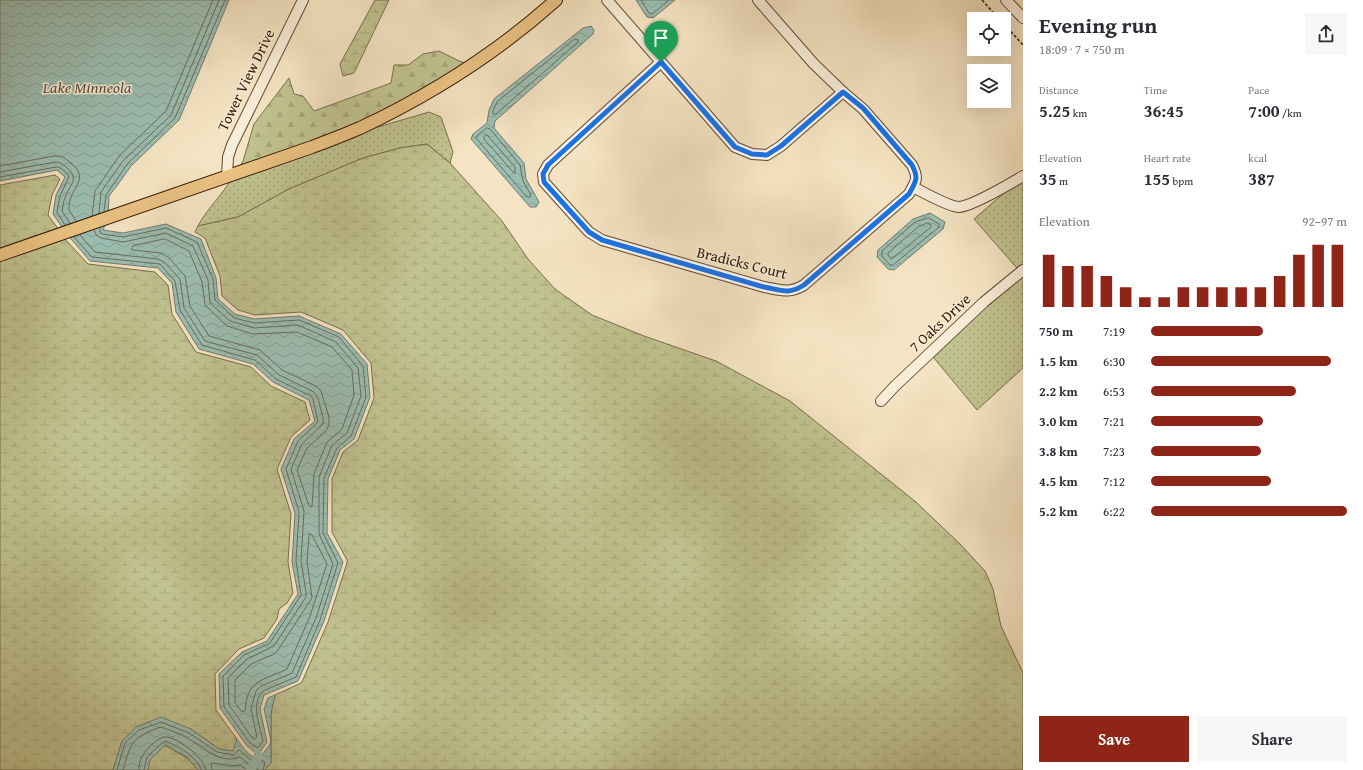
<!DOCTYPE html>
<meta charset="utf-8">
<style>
:root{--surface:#fff;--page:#f7f7f7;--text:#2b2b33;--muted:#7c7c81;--accent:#8f2418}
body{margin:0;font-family:"Gentium Book Plus",serif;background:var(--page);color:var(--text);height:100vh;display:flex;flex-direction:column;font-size:15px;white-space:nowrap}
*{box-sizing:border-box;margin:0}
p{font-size:13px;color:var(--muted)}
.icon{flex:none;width:22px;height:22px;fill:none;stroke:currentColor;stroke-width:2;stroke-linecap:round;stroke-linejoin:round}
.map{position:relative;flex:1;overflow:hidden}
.sheet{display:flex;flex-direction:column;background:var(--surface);width:340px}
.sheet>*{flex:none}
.fabs{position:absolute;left:967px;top:12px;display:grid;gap:8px}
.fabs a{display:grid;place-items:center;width:44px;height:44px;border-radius:0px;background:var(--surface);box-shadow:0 4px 16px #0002;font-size:20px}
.pin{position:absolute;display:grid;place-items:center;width:34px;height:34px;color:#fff;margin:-41px -17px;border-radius:50% 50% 50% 0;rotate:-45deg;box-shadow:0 0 4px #0007}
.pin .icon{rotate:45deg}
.round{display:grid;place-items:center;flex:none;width:42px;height:42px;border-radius:0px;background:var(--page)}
.overview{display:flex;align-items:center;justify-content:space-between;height:68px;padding:0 16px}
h1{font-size:22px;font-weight:700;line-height:30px}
.stats{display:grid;grid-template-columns:repeat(3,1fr);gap:6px;height:68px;padding:4px 16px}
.stats div{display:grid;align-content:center}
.stats b{font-size:17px;font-weight:700}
.stats small{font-size:11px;font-weight:400}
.stats p{font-size:11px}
.chart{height:112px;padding:8px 16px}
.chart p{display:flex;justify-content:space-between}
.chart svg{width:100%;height:72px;margin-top:4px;stroke:var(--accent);stroke-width:6}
.action{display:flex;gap:8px;margin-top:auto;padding:8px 16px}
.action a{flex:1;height:46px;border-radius:0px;background:var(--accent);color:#fff;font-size:16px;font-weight:700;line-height:46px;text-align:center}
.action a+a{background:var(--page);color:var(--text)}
ul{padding:0 16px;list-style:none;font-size:13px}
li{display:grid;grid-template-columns:64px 48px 1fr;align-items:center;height:30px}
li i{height:10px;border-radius:5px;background:var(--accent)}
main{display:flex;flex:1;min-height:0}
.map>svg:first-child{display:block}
.grass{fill:url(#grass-dots);stroke:#7a6e4a}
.forest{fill:url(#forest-firs);stroke:#7a6e4a}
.wetland{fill:url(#wetland-marsh);stroke:#7a6e4a}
.water{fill:url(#water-waves);stroke:#727c6d}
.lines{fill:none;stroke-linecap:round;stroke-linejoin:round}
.shore{stroke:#686c5b;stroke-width:1}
.canal{stroke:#9cbfb3;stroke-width:9}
.minor-casing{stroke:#644b33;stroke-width:12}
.major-casing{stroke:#341803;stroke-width:14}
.path{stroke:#341803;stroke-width:1.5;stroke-dasharray:3 2;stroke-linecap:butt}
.minor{stroke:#f8edd8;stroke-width:10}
.major{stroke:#eac282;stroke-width:12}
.route-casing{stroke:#fff;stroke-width:8}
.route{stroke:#1a73e8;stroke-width:5}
.labels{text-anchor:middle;stroke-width:3;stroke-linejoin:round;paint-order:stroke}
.street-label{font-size:15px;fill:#341803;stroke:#f8edd8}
.water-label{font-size:16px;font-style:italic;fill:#585241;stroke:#f8edd8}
</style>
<main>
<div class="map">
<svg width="1023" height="770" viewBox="0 0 1023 770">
<defs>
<pattern id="grass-dots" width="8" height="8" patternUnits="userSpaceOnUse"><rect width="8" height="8" fill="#c0c390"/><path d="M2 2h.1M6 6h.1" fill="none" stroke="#a6a77b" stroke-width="1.8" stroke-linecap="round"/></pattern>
<pattern id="forest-firs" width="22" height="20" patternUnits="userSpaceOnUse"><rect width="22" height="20" fill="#c0c390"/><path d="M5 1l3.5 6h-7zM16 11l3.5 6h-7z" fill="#a6a77b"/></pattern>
<pattern id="wetland-marsh" width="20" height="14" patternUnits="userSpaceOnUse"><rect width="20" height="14" fill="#c0c390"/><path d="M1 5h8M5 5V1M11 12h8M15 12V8" fill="none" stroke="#a6a77b"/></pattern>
<pattern id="water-waves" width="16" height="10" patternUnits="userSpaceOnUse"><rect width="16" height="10" fill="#9cbfb3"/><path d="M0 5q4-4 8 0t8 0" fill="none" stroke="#87a398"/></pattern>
</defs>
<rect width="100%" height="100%" fill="#f5e4c3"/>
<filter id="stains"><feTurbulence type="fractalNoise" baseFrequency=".005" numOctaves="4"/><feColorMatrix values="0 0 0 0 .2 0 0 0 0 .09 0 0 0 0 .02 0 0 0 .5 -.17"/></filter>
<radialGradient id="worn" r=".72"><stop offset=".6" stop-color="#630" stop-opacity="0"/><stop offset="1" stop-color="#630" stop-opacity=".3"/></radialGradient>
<g class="grass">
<path d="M429,112L441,117L453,152L450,163L427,144L400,148L363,158L289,189L238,217L198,226C207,209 221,196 231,180L361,132Z"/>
<polygon points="1019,180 1023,186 1023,368 977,410 929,352 1023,275 974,219"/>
</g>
<polygon class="forest" points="439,51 459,61 466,63 440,80 358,123 310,143 239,168 243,161 254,124 289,78 294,94 303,96 314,111 391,83 394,65 408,65 423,54"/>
<g class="wetland">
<polygon points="375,0 389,0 354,73 343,76 340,64"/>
<polygon points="427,144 450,163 502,221 528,259 555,289 592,315 644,336 716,361 790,401 916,502 961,545 985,571 993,589 1001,626 1023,673 1023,770 265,770 271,763 271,713 275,695 299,684 302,682 328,622 347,563 347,560 332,532 332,479 343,452 358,440 374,398 371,363 343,330 301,312 255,315 238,310 222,296 220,276 205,238 195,232 198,226 238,217 289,189 363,158 400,148"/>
<polygon points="55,175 60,179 52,195 48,215 59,230 0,250 0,185"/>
<polygon points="64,238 88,264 155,272 168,285 172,314 196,352 251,367 271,386 305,402 310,420 291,437 277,469 291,514 288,562 293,593 287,603 279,609 277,619 264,638 239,649 215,674 216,710 237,739 233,751 219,749 191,729 122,741 113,770 0,770 0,260"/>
<polygon points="165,745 187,758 198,770 148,770 150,760"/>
</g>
<g class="water">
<polygon points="0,0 229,0 179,120 131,166 116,187 109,196 108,217 103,230 123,233 166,224 201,239 216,278 218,299 235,314 254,319 299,316 341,334 367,364 370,397 354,439 340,450 328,479 327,533 343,562 324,621 298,681 264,695 260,709 267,742 258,755 247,746 220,708 219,674 242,652 267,641 298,594 292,562 295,513 281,469 294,439 315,421 309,400 273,382 253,364 199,349 176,312 172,283 158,268 90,261 66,233 53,214 56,195 65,177 57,170 0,181"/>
<polygon points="636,0 675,0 653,18 647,17"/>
<polygon points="591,26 594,30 593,34 495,121 494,128 524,163 526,179 539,202 536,207 530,207 471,139 473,134 487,123 489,110 494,99 583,28"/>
<polygon points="930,213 945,222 943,229 894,270 888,269 877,257 878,250 913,219"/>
<path d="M275,695L271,713V763L265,770H198L187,757L165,745L150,760L148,770H113L122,741L136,727L161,717L191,729L219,749L233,751L237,739C242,746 251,760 260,758L270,744L271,741L264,709L268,698Z"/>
</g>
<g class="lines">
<g class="shore">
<polyline points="641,0 649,13 652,14 669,0"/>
<polygon points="575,39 578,40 578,42 496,114 493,114 493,111 497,102"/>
<polygon points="487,128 490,129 520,165 523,181 531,195 530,197 527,197 476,138 477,136"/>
<polygon points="486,135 488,136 515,167 515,173 513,172 484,139 484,137"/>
<path d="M0,166L54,156C62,155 66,159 71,163C88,177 75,185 70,200C69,203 69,206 69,210L76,221"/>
<path d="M0,172L55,162C60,162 63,164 66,167C81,179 69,185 65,198C63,202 63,207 62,211L70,223"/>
<path d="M0,177L56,167C60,167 67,172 69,177L60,196L57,212L65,225"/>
<polyline points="104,211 106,195 128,163 175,118 225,0"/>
<polyline points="99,213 101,192 123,161 171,115 219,0"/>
<polyline points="92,216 95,191 104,178 120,155 166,111 213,0"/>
<polygon points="929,218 939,224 939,227 893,265 890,265 882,256 882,251 915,222"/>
<polygon points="928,223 931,225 931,227 893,258 891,259 888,255 888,253 918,227"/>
<polyline points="80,235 95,252 158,259 164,262 180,279 184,308 205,341 257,355 279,375 314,392 318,398 323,418 323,424 302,444 291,469 304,511 301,561 306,592 306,597 274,646 247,659 228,678 229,705 253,739 255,739 257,737 251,709 256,691 261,686 292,673 316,618 333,564 319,534 319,477 332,445 347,433 361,396 358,368 336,342 298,325 254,328 230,321 210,303 208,280 193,246 166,233 123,242 101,238 96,235 94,230"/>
<path d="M74,237L92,257L160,264L175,281L180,310L202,345L255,360L276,379L311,396L313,399L318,422L298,441L286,469L299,512L296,561L301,595L270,643L244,655L223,676L224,707L250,743L258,748L263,741C260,726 250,704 263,691L296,677L320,620L338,563L323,533L324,478L337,448L351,436L366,397L363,366L339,337L299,320L254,323L234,318L215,300L213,279L197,242L166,228L123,237L103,234L100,232V228"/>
<polygon points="165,239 189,251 202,282 205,305 227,326 253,334 297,332 332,347 352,370 354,395 342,429 327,442 314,474 312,507 309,506 297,470 307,448 325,432 329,425 329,417 321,391 316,386 282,370 260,350 209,336 190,306 185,276 169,258 161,253 133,250 131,249 133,246"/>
<path d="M310,534L312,535L327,564L310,616L287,669C264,681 247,678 245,711L242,712L235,703V680L251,664L274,654L278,650L312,598L307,561L309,536Z"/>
<path d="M117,770L125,743L139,730L161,722L189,733L217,752L233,755L239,750C249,758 251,764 264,761L265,763L263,770"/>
<path d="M123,770C131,742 132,737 161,727C169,730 179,733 187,738C204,747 219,765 240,757L251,766L257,768L258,770"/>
<path d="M139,770C139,765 140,759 143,755C145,750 159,737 164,737C175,735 205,758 206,770"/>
<path d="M144,770L147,757L162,743L165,741C176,745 199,758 201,770"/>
<polyline points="212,770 211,764 213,763 231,766 240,765 247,770"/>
</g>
<polyline class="canal" points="250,770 257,760 258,755"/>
<defs>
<g id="minor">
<polyline points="607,0 735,147 752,154 767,155 781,146 843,92"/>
<polyline points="1006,0 1023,18"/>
<path d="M661,62L548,165L543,174L544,182L589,232L602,240L764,287C781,290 789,294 804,285L909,194C916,181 919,179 912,165L863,109L843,92L814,64L758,0"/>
<polyline points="227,177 228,157 232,145 303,0"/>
<path d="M913,187C923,192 949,207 959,207C972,206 1010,184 1023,176"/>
<polyline points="881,401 895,386 984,302 1023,270"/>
</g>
<path id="major" d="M0,255L312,147C328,141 344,135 360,128C430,95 498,52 556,0"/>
</defs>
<use href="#minor" class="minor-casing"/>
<use href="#major" class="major-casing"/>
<g class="path">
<polyline points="982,0 999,19"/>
<polyline points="1004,24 1023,45"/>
</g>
<use href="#minor" class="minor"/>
<use href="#major" class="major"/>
</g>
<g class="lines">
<defs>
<path id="route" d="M661,62L735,147L752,154L767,155L781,146L843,92L863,108L912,165C919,179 916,181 909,194L804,285C788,295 781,290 764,287L602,240L589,232L544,182L543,174L548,165Z"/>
</defs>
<use href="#route" class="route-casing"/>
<use href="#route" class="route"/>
</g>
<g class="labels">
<g class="street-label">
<text transform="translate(246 80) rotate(-64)" y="5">Tower View Drive</text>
<text transform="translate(742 263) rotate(14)" y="5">Bradicks Court</text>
<text transform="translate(940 323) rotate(-43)" y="5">7 Oaks Drive</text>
</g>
<g class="water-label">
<text x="87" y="93">Lake Minneola</text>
</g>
</g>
<rect width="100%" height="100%" filter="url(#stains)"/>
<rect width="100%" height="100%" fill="url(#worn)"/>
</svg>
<div class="fabs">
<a><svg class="icon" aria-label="locate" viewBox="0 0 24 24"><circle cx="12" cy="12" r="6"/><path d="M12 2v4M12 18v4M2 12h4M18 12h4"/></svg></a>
<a><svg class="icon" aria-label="layers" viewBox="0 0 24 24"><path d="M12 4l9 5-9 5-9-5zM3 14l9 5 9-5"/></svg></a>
</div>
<div class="pin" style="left:661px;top:62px;background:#1e9e55"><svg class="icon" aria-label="arrive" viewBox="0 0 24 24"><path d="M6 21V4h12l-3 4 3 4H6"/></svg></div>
</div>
<section class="sheet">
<div class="overview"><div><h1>Evening run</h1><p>18:09 · 7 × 750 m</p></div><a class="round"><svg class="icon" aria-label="share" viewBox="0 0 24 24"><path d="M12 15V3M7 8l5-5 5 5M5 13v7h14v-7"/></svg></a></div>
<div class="stats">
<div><p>Distance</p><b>5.25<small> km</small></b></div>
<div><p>Time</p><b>36:45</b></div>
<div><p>Pace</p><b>7:00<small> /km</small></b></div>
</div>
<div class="stats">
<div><p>Elevation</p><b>35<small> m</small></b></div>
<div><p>Heart rate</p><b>155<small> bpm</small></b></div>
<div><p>kcal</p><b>387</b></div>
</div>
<div class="chart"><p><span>Elevation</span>92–97 m</p>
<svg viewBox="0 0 160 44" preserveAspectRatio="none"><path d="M5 44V12M15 44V19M25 44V19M35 44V25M45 44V32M55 44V38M65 44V38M75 44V32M85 44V32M95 44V32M105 44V32M115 44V32M125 44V25M135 44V12M145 44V6M155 44V6"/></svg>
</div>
<ul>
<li><b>750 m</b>7:19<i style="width:57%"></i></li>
<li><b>1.5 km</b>6:30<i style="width:92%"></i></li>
<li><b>2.2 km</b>6:53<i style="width:74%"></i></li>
<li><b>3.0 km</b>7:21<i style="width:57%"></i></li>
<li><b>3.8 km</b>7:23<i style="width:56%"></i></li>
<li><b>4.5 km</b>7:12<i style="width:61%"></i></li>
<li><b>5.2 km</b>6:22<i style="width:100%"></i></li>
</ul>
<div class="action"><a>Save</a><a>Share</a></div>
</section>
</main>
